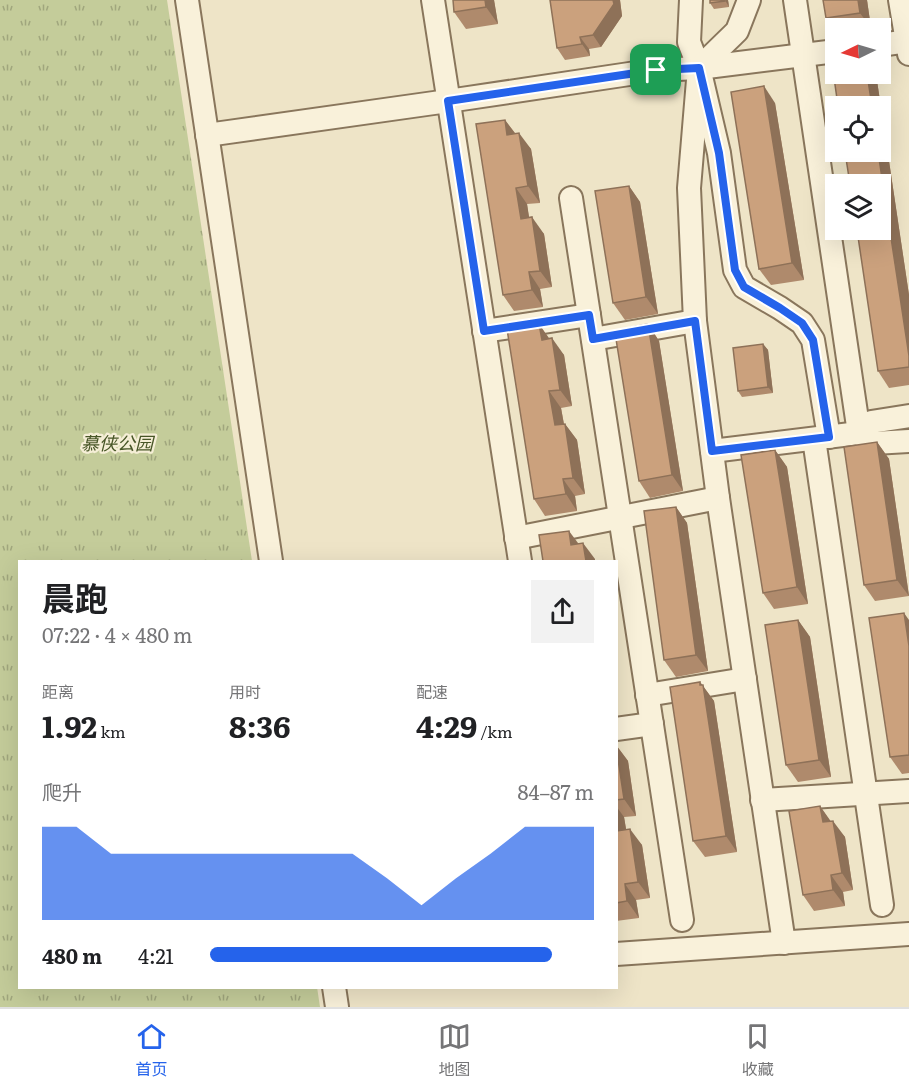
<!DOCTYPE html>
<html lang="zh">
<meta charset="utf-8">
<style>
:root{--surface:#fff;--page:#f2f2f2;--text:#202124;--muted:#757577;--line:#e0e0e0;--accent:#2563eb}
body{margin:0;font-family:Literata,"Noto Sans SC",serif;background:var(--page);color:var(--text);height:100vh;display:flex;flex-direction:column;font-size:22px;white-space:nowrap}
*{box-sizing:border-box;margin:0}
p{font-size:20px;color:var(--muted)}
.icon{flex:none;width:33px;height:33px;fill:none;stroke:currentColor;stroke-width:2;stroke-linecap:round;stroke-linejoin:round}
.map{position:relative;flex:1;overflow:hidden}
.drawer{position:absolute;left:18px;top:560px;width:600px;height:429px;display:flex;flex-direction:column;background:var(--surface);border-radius:0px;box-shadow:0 6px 24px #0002}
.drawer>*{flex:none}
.needle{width:39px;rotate:265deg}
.buttons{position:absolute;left:825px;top:18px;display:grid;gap:12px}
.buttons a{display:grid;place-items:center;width:66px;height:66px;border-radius:0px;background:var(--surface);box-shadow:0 6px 24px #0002;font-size:30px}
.pin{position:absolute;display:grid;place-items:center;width:51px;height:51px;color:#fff;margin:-26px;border-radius:12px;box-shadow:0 3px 9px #0006}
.round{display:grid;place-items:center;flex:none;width:63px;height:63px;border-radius:0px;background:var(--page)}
.head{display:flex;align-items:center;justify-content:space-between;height:102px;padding:0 24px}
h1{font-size:33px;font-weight:700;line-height:45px}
.figures{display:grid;grid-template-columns:repeat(3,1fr);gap:9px;height:102px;padding:6px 24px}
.figures div{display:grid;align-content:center}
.figures b{font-size:30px;font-weight:700}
.figures small{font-size:16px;font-weight:400}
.figures p{font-size:16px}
.chart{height:168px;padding:12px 24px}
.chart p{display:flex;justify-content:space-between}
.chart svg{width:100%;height:108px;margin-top:6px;fill:var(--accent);opacity:.7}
ul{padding:0 24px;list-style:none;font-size:20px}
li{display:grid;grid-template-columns:96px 72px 1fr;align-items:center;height:45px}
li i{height:15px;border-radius:8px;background:var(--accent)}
.menu{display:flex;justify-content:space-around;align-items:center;height:84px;border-top:2px solid var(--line);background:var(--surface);font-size:16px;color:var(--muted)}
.menu a{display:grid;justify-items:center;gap:3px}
.menu .current{color:var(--accent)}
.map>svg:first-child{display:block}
.park{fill:url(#park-tufts)}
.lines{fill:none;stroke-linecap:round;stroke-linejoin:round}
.minor-casing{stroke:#89765c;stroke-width:26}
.minor{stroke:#f9f1da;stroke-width:22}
.wall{fill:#af8a6c}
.shaded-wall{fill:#8e7158}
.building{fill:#cba17d;stroke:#8e7158;stroke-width:1.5}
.route-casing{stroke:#fff;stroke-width:12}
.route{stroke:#2563eb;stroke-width:8}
.labels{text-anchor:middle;stroke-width:4.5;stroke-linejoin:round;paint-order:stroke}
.park-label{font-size:18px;font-style:italic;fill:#485627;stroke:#f5eed6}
</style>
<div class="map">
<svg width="909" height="1007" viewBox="0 0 909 1007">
<defs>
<pattern id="park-tufts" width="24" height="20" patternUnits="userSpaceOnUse" patternTransform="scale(1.5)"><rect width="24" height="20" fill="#c4cc9a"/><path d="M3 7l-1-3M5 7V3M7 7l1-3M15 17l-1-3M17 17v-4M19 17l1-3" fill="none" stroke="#a0a67d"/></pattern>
</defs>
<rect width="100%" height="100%" fill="#eee4c7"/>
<polygon class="park" points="0,0 167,0 252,561 20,561 20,987 317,987 320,1007 0,1007"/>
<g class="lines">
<defs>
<g id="minor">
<polyline points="187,0 271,561"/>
<polyline points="433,0 520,561"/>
<polyline points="691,0 689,42 699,68 719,153 735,270 744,287 780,308 802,323 813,340 829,437"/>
<polyline points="795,0 859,433 874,443 909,441"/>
<polyline points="900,0 909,54"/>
<polyline points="880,45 909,41"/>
<polyline points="699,68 689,188 695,321 718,498 784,943"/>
<polyline points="699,68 836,51"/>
<polyline points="207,135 448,101 656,70 699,68 737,31 749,0"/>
<polyline points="571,198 682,920"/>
<polyline points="484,331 589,315"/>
<polyline points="593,339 695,321"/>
<polyline points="814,439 882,905"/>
<polyline points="712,451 859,433 871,422 909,416"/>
<polyline points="516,538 718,498"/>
<polyline points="647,695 745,679"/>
<polyline points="616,729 652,724"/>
<polyline points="762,800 909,791"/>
<polyline points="616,954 909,934"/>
<polyline points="334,987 337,1007"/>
</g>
</defs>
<use href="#minor" class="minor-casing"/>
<use href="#minor" class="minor"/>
</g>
<g class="wall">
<polygon points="494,0 498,24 466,29 454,12"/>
<polygon points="550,0 620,0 622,16 601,47 589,49 590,56 565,60 557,48"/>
<polygon points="728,0 729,7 714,9 710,3"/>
<polygon points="867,0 871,28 836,28 836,31 826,18"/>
<polygon points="836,74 876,74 909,295 909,385 889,388 878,371"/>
<polygon points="775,103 804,280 771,285 759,269"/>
<polygon points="505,120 515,133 531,149 540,203 527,204 529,218 544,234 552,287 540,289 543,307 514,311 503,295"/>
<polygon points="629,186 640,202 658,314 625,320 613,303"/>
<polygon points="539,324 549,339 564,355 572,406 561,408 564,424 565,424 577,440 585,494 575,496 577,511 545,516 534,499"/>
<polygon points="648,324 659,341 683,491 650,498 639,481"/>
<polygon points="763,344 768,350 773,393 742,397 738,391"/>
<polygon points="877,442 889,459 909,596 875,601 864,585"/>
<polygon points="775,450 787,467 808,604 774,609 763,593"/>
<polygon points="676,507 687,523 708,671 676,677 664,660"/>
<polygon points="798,620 810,637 831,777 798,782 786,765"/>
<polygon points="909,620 909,773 902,774 890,757"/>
<polygon points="700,682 714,701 737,852 705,857 693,841"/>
<polygon points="616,745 628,761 636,816 624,817 626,829 642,845 650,898 636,900 639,918 616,921"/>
<polygon points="820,806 830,821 845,837 853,890 843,892 845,906 814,911 803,895"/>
</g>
<g class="shaded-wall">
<polygon points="485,0 494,0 498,24 486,7"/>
<polygon points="613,0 620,0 622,16 601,47 593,35"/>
<polygon points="725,0 728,0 729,7"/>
<polygon points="858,0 867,0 871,28 860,13"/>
<polygon points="580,37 589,49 590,56 582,44"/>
<polygon points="867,74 876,74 909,295 909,356 878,152 880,152 880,106 872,106"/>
<polygon points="764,86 775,103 804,280 792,263"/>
<polygon points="505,120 517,136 507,135"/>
<polygon points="519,133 531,149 540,203 528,186"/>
<polygon points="629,186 640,202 658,314 646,297"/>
<polygon points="516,188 527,204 532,236 521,219"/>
<polygon points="532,217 544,234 552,287 540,271"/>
<polygon points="529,272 540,289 543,307 532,290"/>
<polygon points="539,324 551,341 542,340"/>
<polygon points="648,324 659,341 683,491 672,475"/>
<polygon points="552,338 564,355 572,406 560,390"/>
<polygon points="763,344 768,350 773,393 768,387"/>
<polygon points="549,391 561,408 567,442 555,425"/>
<polygon points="565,424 577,440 585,494 573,478"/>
<polygon points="877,442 889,459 909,596 897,580"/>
<polygon points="775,450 787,467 808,604 797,587"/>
<polygon points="563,479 575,496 577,511 566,494"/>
<polygon points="676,507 687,523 708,671 696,655"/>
<polygon points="569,531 581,547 571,545"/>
<polygon points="583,543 595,559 595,561 586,561"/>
<polygon points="904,613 909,620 909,646"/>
<polygon points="798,620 810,637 831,777 819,760"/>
<polygon points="700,682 714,701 737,852 726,836"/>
<polygon points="616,745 628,761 636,816 624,799"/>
<polygon points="616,806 624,817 629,847 617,831"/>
<polygon points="820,806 832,823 823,822"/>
<polygon points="833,821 845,837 853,890 842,873"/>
<polygon points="630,829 642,845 650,898 638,882"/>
<polygon points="831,875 843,892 845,906 833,890"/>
<polygon points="625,884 636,900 639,918 627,901"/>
</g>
<g class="building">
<polygon points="453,0 485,0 486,7 454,12"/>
<polygon points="550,0 613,0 614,4 593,35 580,37 582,44 557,48"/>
<polygon points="710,0 725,0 725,1 710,3"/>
<polygon points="823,0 858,0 860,13 826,18"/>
<polygon points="836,55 836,74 867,74 872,106 838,106 831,56"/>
<polygon points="764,86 792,263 759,269 731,92"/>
<polygon points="505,120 507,135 519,133 528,186 516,188 521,219 532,217 540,271 529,272 532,290 503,295 476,124"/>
<polygon points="845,152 878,152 909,356 909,367 878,371 857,230 880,230 880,184 850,184"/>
<polygon points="629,186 646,297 613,303 595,191"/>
<polygon points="539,324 542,340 552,338 560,390 549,391 555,425 565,424 573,478 563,479 566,494 534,499 507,329"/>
<polygon points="648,324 672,475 639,481 615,333 618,333 618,330"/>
<polygon points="763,344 768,387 738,391 733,348"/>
<polygon points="877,442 897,580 864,585 844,447"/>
<polygon points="775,450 797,587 763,593 741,455"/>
<polygon points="676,507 696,655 664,660 644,511"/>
<polygon points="569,531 571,545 583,543 586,561 543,561 539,535"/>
<polygon points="904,613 909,646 909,755 890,757 869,618"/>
<polygon points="798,620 819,760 786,765 765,625"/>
<polygon points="700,682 700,685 703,685 726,836 693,841 670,687"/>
<polygon points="616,746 624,799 616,800"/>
<polygon points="820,806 823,822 833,821 842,873 831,875 833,890 803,895 789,811"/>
<polygon points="616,827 617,831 630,829 638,882 625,884 627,901 616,903"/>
</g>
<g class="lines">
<defs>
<polygon id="route" points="699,68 719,153 735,270 744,287 780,308 802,323 813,340 829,437 712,451 695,321 593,339 589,315 484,331 448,101 656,70"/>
</defs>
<use href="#route" class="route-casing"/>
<use href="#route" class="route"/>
</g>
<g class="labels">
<g class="park-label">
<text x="117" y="450">慕侠公园</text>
</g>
</g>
</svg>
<div class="buttons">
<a><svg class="needle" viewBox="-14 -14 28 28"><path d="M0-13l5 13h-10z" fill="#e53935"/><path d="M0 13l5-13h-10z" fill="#757577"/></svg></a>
<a><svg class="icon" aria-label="locate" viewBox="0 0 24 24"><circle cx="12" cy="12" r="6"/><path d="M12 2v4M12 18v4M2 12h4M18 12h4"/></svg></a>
<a><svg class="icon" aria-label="layers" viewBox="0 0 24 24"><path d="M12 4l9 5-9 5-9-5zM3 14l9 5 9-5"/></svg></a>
</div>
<div class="pin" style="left:656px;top:70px;background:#1e9e55"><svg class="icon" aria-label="arrive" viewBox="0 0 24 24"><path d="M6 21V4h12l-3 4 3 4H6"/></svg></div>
<section class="drawer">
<div class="head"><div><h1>晨跑</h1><p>07:22 · 4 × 480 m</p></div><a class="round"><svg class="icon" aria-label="share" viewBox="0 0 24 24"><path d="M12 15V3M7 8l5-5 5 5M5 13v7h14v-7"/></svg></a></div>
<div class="figures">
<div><p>距离</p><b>1.92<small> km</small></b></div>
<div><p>用时</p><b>8:36</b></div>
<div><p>配速</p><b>4:29<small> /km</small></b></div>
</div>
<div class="chart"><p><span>爬升</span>84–87 m</p>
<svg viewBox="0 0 160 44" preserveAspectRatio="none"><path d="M0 44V6L10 6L20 17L30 17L40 17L50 17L60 17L70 17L80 17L90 17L100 27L110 38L120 27L130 17L140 6L150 6L160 6V44z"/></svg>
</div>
<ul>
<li><b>480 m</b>4:21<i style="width:89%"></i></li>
</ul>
</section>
</div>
<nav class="menu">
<a class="current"><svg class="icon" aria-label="home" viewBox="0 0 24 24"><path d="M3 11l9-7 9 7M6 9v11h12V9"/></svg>首页</a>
<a><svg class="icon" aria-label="map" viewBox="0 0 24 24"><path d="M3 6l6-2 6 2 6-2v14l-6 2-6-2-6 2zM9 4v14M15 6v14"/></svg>地图</a>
<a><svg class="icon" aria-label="saved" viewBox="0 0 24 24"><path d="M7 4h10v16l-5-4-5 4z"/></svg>收藏</a>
</nav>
